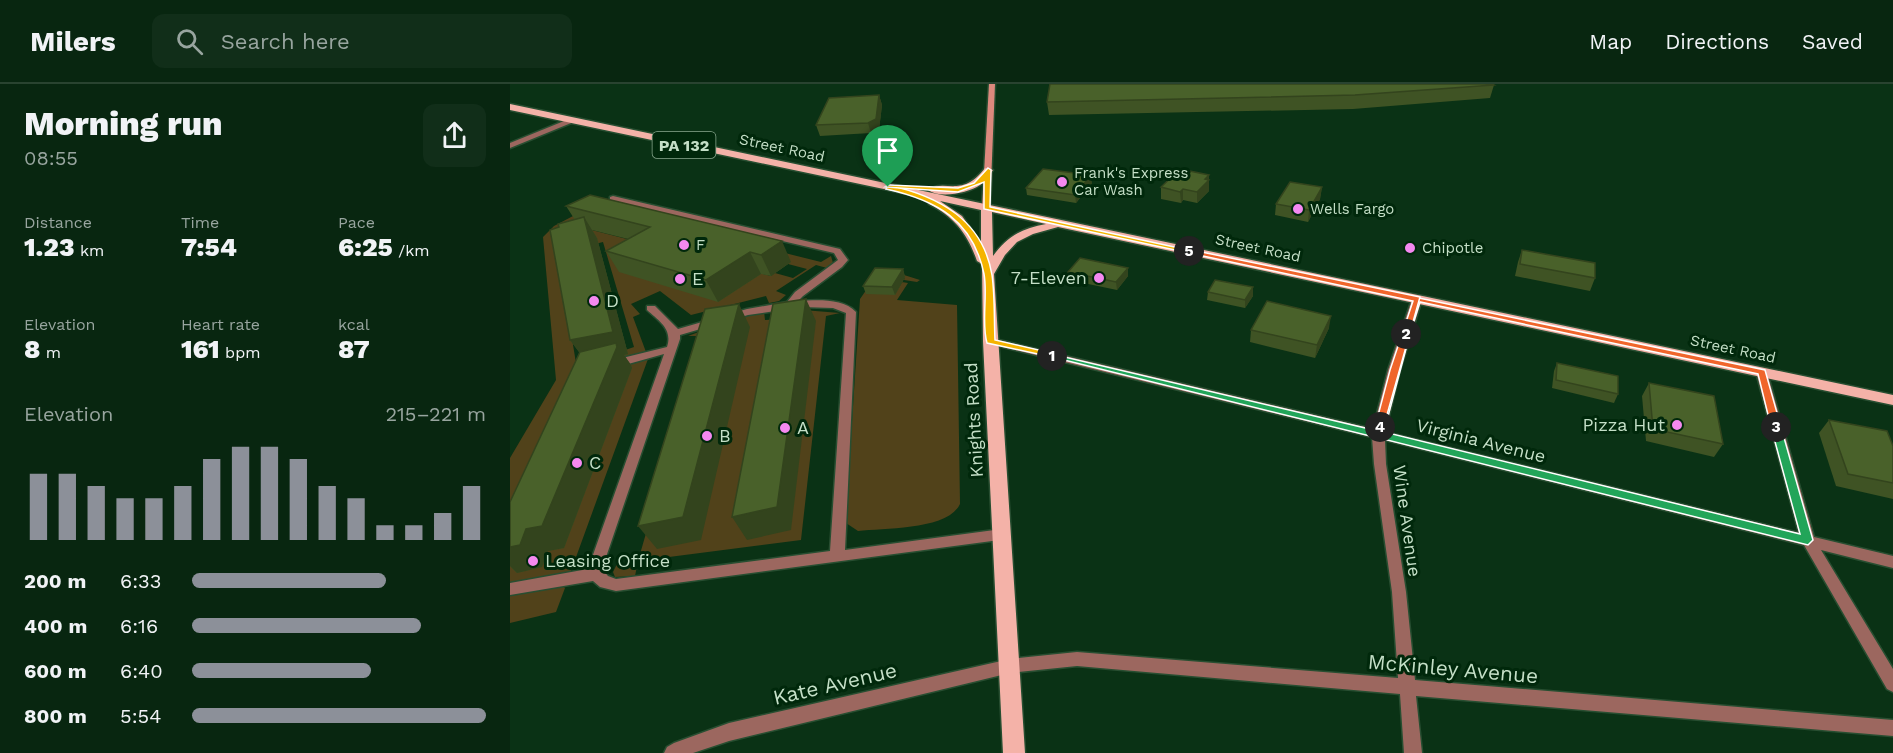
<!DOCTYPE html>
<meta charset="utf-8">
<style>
:root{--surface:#082610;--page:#112e19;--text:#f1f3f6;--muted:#98a59f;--line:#294330;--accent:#8c9099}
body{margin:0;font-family:"Work Sans",sans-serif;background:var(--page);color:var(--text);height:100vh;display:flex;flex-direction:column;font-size:22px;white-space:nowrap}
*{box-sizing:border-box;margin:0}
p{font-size:20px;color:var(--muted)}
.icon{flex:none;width:33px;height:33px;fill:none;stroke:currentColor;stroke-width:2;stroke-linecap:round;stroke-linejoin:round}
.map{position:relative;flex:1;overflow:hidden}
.sheet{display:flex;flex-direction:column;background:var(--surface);width:510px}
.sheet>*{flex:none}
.pin{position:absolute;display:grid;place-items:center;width:51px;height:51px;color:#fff;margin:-62px -26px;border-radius:50% 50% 50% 0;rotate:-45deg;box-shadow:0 0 6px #0007}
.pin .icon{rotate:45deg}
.km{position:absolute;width:30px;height:30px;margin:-15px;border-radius:50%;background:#222;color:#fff;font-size:16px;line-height:30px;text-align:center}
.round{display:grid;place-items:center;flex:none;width:63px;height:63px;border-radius:12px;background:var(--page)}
.head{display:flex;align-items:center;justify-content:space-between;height:102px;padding:0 24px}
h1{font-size:33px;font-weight:800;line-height:45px}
.stats{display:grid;grid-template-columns:repeat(3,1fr);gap:9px;height:102px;padding:6px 24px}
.stats div{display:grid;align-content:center}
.stats b{font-size:26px;font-weight:800}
.stats small{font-size:16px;font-weight:400}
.stats p{font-size:16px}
.chart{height:168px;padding:12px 24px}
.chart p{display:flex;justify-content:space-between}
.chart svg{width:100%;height:108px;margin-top:6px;stroke:var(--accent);stroke-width:6}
ul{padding:0 24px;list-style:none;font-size:20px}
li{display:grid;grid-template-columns:96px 72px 1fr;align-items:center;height:45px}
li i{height:15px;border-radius:8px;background:var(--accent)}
header{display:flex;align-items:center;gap:36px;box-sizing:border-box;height:84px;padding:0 30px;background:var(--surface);border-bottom:2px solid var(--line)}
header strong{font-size:28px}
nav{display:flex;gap:33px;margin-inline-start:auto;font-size:21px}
.search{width:420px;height:54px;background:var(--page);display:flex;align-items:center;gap:15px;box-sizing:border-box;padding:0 21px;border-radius:12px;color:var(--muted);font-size:22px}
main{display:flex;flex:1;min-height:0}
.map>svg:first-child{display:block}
.green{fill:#51421a;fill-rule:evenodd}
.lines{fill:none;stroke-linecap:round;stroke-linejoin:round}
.street-casing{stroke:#284e31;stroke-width:3}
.secondary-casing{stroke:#284e31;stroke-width:3}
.primary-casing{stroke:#284e31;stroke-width:3}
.street{fill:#9c675f;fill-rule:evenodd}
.secondary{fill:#dd897d;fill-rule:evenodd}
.primary{fill:#f4b2a8;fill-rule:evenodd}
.wall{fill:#3f5324}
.shaded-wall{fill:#33441d}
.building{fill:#49612a;stroke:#33441d;stroke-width:1.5}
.split-1{fill:#f5b400;stroke:#fff;stroke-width:1.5}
.split-2{fill:#22a559;stroke:#fff;stroke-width:1.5}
.split-3{fill:#f0652b;stroke:#fff;stroke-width:1.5}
.split-4{fill:#22a559;stroke:#fff;stroke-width:1.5}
.split-5{fill:#f0652b;stroke:#fff;stroke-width:1.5}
.split-6{fill:#f5b400;stroke:#fff;stroke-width:1.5}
.poi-dot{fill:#f489f0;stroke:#00280b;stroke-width:2}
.labels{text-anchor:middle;stroke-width:6;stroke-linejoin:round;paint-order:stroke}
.far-street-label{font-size:15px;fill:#c4dfc7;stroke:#00280b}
.far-poi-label{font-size:15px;fill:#c4dfc7;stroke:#00280b;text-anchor:start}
.shield{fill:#00280b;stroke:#89a88f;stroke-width:1.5}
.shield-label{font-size:16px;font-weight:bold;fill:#c4dfc7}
.poi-label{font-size:18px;fill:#c4dfc7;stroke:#00280b;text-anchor:start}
.street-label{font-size:18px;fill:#c4dfc7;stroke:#00280b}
.near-street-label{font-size:21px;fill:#c4dfc7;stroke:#00280b}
</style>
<header>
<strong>Milers</strong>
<div class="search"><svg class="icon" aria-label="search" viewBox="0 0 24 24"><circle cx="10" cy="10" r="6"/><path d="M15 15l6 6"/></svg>Search here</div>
<nav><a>Map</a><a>Directions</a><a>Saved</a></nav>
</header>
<main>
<section class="sheet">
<div class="head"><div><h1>Morning run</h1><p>08:55</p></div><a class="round"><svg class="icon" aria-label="share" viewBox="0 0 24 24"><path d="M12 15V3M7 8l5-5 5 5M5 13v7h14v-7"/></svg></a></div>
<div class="stats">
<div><p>Distance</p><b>1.23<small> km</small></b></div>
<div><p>Time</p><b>7:54</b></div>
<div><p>Pace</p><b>6:25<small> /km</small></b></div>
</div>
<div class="stats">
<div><p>Elevation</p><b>8<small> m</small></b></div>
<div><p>Heart rate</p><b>161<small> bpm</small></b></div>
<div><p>kcal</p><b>87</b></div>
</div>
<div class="chart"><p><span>Elevation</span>215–221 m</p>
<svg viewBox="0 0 160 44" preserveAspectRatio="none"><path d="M5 44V17M15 44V17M25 44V22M35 44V27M45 44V27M55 44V22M65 44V11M75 44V6M85 44V6M95 44V11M105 44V22M115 44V27M125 44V38M135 44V38M145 44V33M155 44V22"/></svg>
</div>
<ul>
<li><b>200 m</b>6:33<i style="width:66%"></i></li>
<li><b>400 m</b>6:16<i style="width:78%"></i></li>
<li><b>600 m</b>6:40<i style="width:61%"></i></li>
<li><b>800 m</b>5:54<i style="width:100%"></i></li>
</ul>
</section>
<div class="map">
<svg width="1383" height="669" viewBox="0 0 1383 669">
<rect width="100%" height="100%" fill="#0a3215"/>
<g class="green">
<path d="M82,122L98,125L89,130L92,131L102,126L311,178L321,172L323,179L317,184L306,181L266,207L276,211L269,217L259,219L256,212L181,231L150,207L121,220L130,230L123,233L136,268L75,285L77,279L124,263L93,158L81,161L79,157L63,161V165L48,169L66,279L61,292L136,274L138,275L61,487C45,497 19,498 0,499V374L46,296L33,153L44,142ZM92,131L280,178L278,180L297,185L283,194L265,189L261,192L70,143Z"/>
<path d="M378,186L410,196L407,198L394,196L395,193L385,211L392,198L398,199L387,216L447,221L450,420C438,446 375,444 348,447L336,439V430L350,215L368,189Z"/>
<polygon points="293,226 330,229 316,232 291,456 128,477 125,492 105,493 103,488 107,480 128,477 193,252 178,252 235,231 254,227 255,236 290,234"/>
<polygon points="52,501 55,504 46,528 0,539 0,509"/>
</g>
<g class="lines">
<defs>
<g id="street">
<polygon points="59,35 66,37 0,64 0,59"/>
<path d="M103,112L330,165L338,176L332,183L293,212L288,217C307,216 333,214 346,228L335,466L492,445L497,447L499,451L497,455L106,507L90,503L83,497L0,511V499L78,485L154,270L104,284L98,280L100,277L157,263C163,245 149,237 137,226V222H145L168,245L237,225L277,218L285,208L328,176L324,169L100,117V113ZM292,223L323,224L336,229L320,467L106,495L98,492L92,485L170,255V251L238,231Z"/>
<polygon points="907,212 912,215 890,286 875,348 1289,449 1246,288 1252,284 1256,285 1304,453 1383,472 1383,484 1311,466 1383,585 1383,608 1377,605 1294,461 875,356 876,380 896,508 905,596 1383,636 1383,652 906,612 912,669 894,669 890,610 567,582 500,589 219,657 183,669 154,669 157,663 164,659 219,639 500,575 567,568 888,594 882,508 864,380 862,353 480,260 475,257 480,254 863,345 878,286 902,215"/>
</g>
<polygon id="secondary" points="479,0 485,0 480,124 476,127 472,124"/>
<g id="primary">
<path d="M0,20L1383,311V321L548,143L523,150L507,158L495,171L484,190L515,669H493L473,257L472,180L467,177C458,151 445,133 419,120L418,118L421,115L0,26ZM430,117L471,126V159L452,132ZM482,128L536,140C513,144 497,152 483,172Z"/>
<path d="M475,84L483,86C479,92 476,97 470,101C458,109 430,115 418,106C434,94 452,115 475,84Z"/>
</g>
</defs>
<use href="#street" class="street-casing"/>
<use href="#secondary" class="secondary-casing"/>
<use href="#primary" class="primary-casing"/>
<use href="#street" class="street"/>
<use href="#secondary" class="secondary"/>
<use href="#primary" class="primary"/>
</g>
<g class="wall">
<polygon points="984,1 980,14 843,25 539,31 537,18"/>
<polygon points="369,11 372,21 369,46 361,49 310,52 306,41"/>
<polygon points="699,91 699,107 687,119 673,116 671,119 651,115 651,103"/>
<polygon points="582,99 566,119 517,111 516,104"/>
<polygon points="812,103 810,115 798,138 765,131 766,120"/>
<polygon points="56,122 281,178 261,192 251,190 208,218 109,188 96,167 118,155 82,146 87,154 118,270 114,271 121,281 122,284 54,464 38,467 32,483 7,489 0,482 0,418 70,269 60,256 49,143 65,136"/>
<polygon points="1012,166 1085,194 1080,207 1005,192 1008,178"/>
<polygon points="618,184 618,192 607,206 559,196 558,188"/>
<polygon points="393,185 395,193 385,211 356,210 353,202"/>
<polygon points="698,208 743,212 735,224 697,216"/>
<polygon points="819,244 805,274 740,258 741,246"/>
<polygon points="1047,279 1108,310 1104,319 1042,304 1044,287"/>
<polygon points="1139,299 1213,360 1204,373 1136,357 1132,312"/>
<polygon points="1319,336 1383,362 1383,415 1326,402 1309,349"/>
</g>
<g class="shaded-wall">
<polygon points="369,11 372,21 369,46 361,49 358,39"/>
<polygon points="581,91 582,99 566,119 565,111"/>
<polygon points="699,91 699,107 687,119 687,108 695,95"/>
<polygon points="812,103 810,115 798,138 799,126"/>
<polygon points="673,105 673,116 671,119 670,108"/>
<polygon points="74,133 87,154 118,270 114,271 121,281 122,284 54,464 38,467 32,483 7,489 0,482 0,459 77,279 60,256"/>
<polygon points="272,157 281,178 261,192 251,171"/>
<polygon points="240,168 251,190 208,218 196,196"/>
<polygon points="618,184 618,192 607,206 606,198"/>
<polygon points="393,185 395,193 385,211 382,203"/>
<polygon points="743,203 743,212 735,224 735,216"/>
<polygon points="296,215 306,237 281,446 237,456 222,433"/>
<polygon points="229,220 240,243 191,456 147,465 128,442"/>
<polygon points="821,232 819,244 805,274 807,261"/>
</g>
<g class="building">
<polygon points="540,0 982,0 984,1 845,11 537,18"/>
<polygon points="369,11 366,35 358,39 306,41 319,14"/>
<polygon points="533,85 581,91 565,111 516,104"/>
<polygon points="670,85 699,91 695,95 699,96 687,108 673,105 670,108 651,103"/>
<polygon points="780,98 812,103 799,126 766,120"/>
<polygon points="80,111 272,157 251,171 240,168 196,196 96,167 140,143 56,122"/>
<polygon points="74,133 103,248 60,256 40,146 49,143 48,140"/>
<polygon points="1012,166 1085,179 1085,194 1010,180"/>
<polygon points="570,174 618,184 606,198 558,188"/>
<polygon points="365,184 393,185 382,203 353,202"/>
<polygon points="705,196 743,203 735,216 698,208"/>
<polygon points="296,215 267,423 222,433 263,220"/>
<polygon points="757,217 821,232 807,261 741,246"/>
<polygon points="229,220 173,433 128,442 195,225"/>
<polygon points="106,259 107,263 32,442 16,445 10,461 0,463 0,418 70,268"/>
<polygon points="1047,279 1108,292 1108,310 1046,296"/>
<polygon points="1139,299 1204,312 1213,360 1143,345"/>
<polygon points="1319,336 1377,347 1383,362 1383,399 1338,390"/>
</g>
<path class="split-1" d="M378,101C429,112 473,136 482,191C485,212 484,235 485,256L546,270V274L477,259C471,238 478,212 474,190C463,136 426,116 376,105Z"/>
<polygon class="split-2" points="893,248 900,250 873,351 868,354 538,272 542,270 864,346"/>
<polygon class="split-3" points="904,213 1255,286 1271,343 1266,346 1261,343 1248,290 910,218 900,250 893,252"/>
<polygon class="split-4" points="870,339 875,343 874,348 1290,450 1261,343 1266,339 1271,343 1303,456 1298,461 865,353 865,343"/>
<polygon class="split-5" points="677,165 910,213 873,345 867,345 865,343 880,286 903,217 679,169 675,167"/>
<polygon class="split-6" points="478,84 481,86 480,123 683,167 679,169 474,125 474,98 448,108 375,103 378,101 448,104 464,99"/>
<g class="poi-dot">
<circle cx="552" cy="98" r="6"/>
<circle cx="788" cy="125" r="6"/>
<circle cx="174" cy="161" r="6"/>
<circle cx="900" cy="164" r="6"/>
<circle cx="589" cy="194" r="6"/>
<circle cx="170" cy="195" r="6"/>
<circle cx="84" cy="217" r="6"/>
<circle cx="1167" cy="341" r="6"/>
<circle cx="275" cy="344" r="6"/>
<circle cx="197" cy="352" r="6"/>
<circle cx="67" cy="379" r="6"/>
<circle cx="23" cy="477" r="6"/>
</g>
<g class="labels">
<g class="far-street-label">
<text transform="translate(272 64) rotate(12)" y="5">Street Road</text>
<text transform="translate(748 164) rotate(12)" y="5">Street Road</text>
<text transform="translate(1223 265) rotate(12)" y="5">Street Road</text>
</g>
<g class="far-poi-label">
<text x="564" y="94">Frank's Express<tspan x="564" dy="17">Car Wash</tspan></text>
<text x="800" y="130">Wells Fargo</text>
<text x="186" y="166">F</text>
<text x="912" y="169">Chipotle</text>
</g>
<rect class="shield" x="142.5" y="48" width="63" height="26" rx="4.5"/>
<g class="shield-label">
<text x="174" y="67">PA 132</text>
</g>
<g class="poi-label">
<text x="577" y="200" text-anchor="end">7-Eleven</text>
<text x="182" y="201">E</text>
<text x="96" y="223">D</text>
<text x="1155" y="347" text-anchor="end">Pizza Hut</text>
<text x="287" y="350">A</text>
<text x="209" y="358">B</text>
<text x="79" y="385">C</text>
<text x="35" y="483">Leasing Office</text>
</g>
<g class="street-label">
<text transform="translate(464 336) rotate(-93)" y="6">Knights Road</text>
<text transform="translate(971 357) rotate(14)" y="6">Virginia Avenue</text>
<text transform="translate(897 437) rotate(82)" y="6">Wine Avenue</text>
</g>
<g class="near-street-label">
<text transform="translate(943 585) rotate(5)" y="7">McKinley Avenue</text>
<text transform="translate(325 600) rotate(-13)" y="7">Kate Avenue</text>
</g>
</g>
</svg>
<div class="pin" style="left:378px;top:103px;background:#1e9e55"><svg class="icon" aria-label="arrive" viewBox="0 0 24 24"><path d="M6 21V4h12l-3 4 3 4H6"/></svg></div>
<b class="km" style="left:542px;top:272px">1</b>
<b class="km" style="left:896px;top:250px">2</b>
<b class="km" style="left:1266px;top:343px">3</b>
<b class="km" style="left:870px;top:343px">4</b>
<b class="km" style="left:679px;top:167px">5</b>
</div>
</main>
